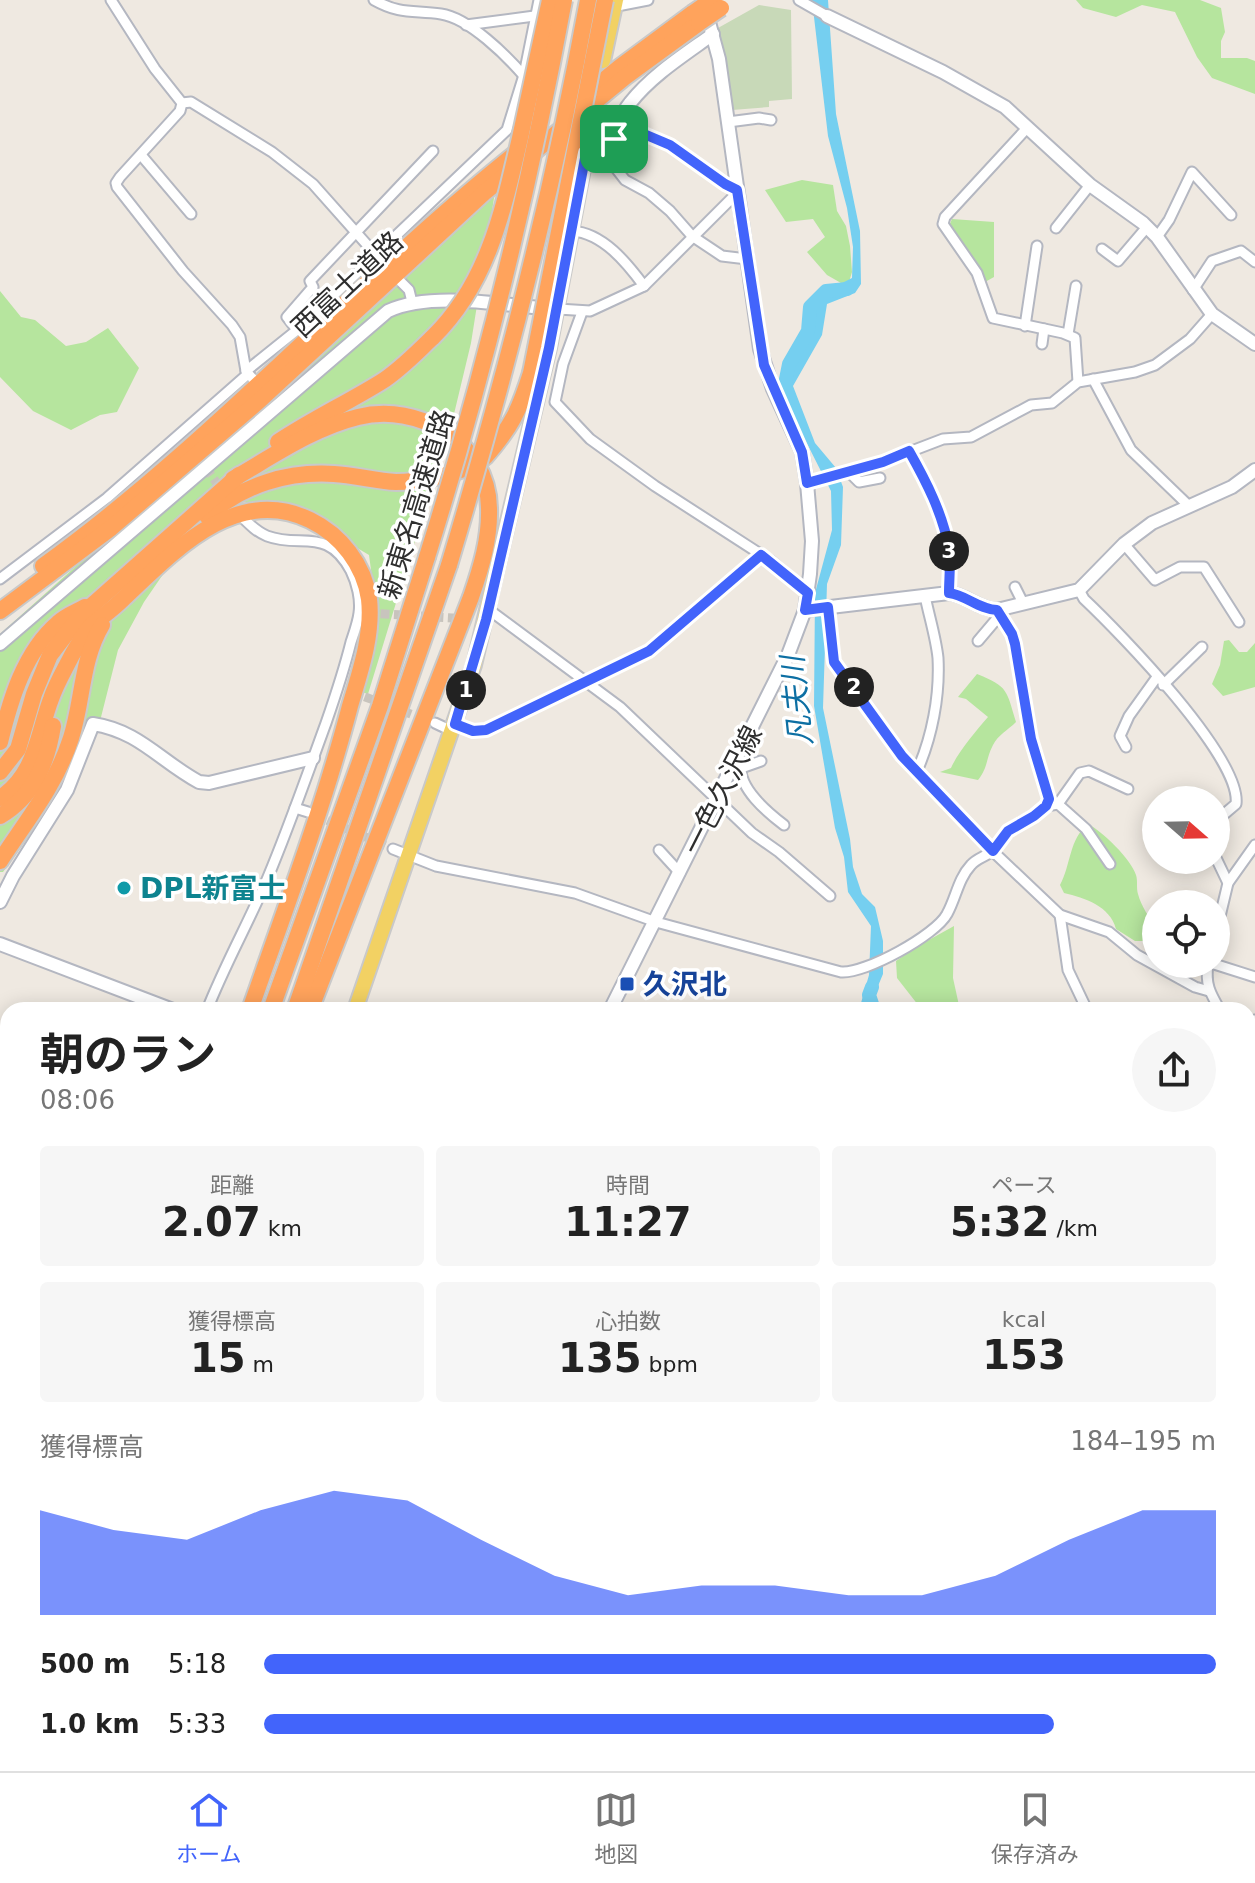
<!DOCTYPE html>
<html lang="ja">
<meta charset="utf-8">
<style>
:root{--surface:#fff;--page:#f6f6f6;--text:#222;--muted:#767676;--line:#e0e0e0;--accent:#4264fb}
body{margin:0;font-family:"DejaVu Sans","Noto Sans JP",sans-serif;background:var(--page);color:var(--text);height:100vh;display:flex;flex-direction:column;font-size:30px;white-space:nowrap}
*{box-sizing:border-box;margin:0}
p{font-size:26px;color:var(--muted)}
.icon{flex:none;width:44px;height:44px;fill:none;stroke:currentColor;stroke-width:2;stroke-linecap:round;stroke-linejoin:round}
.map{position:relative;flex:1;overflow:hidden}
.details{position:absolute;left:0px;top:1002px;width:1256px;height:770px;display:flex;flex-direction:column;background:var(--surface);border-radius:24px 24px 0 0;box-shadow:0 4px 20px #0003}
.details>*{flex:none}
.needle{width:52px;rotate:110deg}
.fabs{position:absolute;left:1142px;top:786px;display:grid;gap:16px}
.fabs a{display:grid;place-items:center;width:88px;height:88px;border-radius:50%;background:var(--surface);box-shadow:0 4px 20px #0003;font-size:40px}
.pin{position:absolute;display:grid;place-items:center;width:68px;height:68px;color:#fff;margin:-34px;border-radius:16px;box-shadow:0 4px 12px #0006}
.km{position:absolute;width:40px;height:40px;margin:-20px;border-radius:50%;background:#222;color:#fff;font-size:22px;line-height:40px;text-align:center}
.round{display:grid;place-items:center;flex:none;width:84px;height:84px;border-radius:42px;background:var(--page)}
.overview{display:flex;align-items:center;justify-content:space-between;height:136px;padding:0 40px}
h1{font-size:44px;font-weight:700;line-height:60px}
.stats{display:grid;grid-template-columns:repeat(3,1fr);gap:12px;height:136px;padding:8px 40px}
.stats div{display:grid;align-content:center;border-radius:8px;background:var(--page);text-align:center}
.stats b{font-size:40px;font-weight:700}
.stats small{font-size:22px;font-weight:400}
.stats p{font-size:22px}
.chart{height:224px;padding:16px 40px}
.chart p{display:flex;justify-content:space-between}
.chart svg{width:100%;height:144px;margin-top:8px;fill:var(--accent);opacity:.7}
ul{padding:0 40px;list-style:none;font-size:26px}
li{display:grid;grid-template-columns:128px 96px 1fr;align-items:center;height:60px}
li i{height:20px;border-radius:10px;background:var(--accent)}
.tab-bar{display:flex;justify-content:space-around;align-items:center;height:112px;border-top:2px solid var(--line);background:var(--surface);font-size:22px;color:var(--muted)}
.tab-bar a{display:grid;justify-items:center;gap:4px}
.tab-bar .active{color:var(--accent)}
.map>svg:first-child{display:block}
.green{fill:#b6e59e}
.cemetery{fill:#c8d9b8}
.water{fill:#75cff0}
.lines{fill:none;stroke-linecap:round;stroke-linejoin:round}
.river{stroke:#75cff0;stroke-width:14}
.street-tunnel{stroke:#c8c4bd;stroke-width:9;stroke-dasharray:9 4.5;stroke-linecap:butt}
.street-casing{stroke:#b4b7c1;stroke-width:13}
.secondary-casing{stroke:#b4b7c1;stroke-width:16}
.primary-casing{stroke:#c9c9c9;stroke-width:18}
.highway-casing{stroke:#c9c9c9;stroke-width:20}
.street{stroke:#fff;stroke-width:9}
.secondary{stroke:#fff;stroke-width:12}
.primary{stroke:#f2d163;stroke-width:14}
.highway{stroke:#ffa35c;stroke-width:16}
.highway-bridge-casing{stroke:#c9c9c9;stroke-width:20;stroke-linecap:butt}
.highway-bridge{stroke:#ffa35c;stroke-width:16}
.route-casing{stroke:#fff;stroke-width:16}
.route{stroke:#4264fb;stroke-width:10}
.culture-dot{fill:#0f9aa8;stroke:#fff;stroke-width:3}
.transit-dot{fill:#1a4fb4;stroke:#fff;stroke-width:3}
.labels{text-anchor:middle;stroke-width:7;stroke-linejoin:round;paint-order:stroke}
.street-label{font-size:28px;fill:#2e2e2e;stroke:#fff}
.culture-label{font-size:28px;font-weight:bold;fill:#0d838f;stroke:#fff;text-anchor:start}
.transit-label{font-size:28px;font-weight:bold;fill:#164399;stroke:#fff;text-anchor:start}
.water-label{font-size:30px;font-style:italic;fill:#0d6fa3;stroke:#fff}
</style>
<div class="map">
<svg width="1255" height="1771" viewBox="0 0 1255 1771">
<rect width="100%" height="100%" fill="#efe9e1"/>
<g class="green">
<polygon points="1076,0 1200,0 1221,8 1225,32 1221,41 1221,58 1247,58 1255,61 1255,94 1212,78 1197,57 1175,12 1142,5 1116,17 1083,8"/>
<polygon points="802,180 833,185 837,211 846,226 850,246 852,272 849,282 841,283 827,275 807,252 825,237 813,219 786,222 765,190"/>
<polygon points="495,192 471,343 454,414 368,694 358,691 375,643 374,592 369,555 290,508 233,501 177,554 144,602 118,650 99,725 69,781 3,872 0,872 0,634"/>
<polygon points="952,219 994,222 994,277 985,282 949,226"/>
<polygon points="0,291 21,317 35,320 66,346 86,342 108,328 139,368 117,412 100,415 71,430 33,411 0,377"/>
<polygon points="1229,640 1239,652 1247,652 1255,643 1255,687 1223,696 1212,684 1220,665 1224,641"/>
<path d="M977,674C1009,687 1006,690 1016,722C1008,730 998,735 993,745C986,758 988,768 978,780L940,772L951,768C958,752 976,731 988,717L966,699L958,697Z"/>
<path d="M1088,824C1102,831 1131,859 1136,875C1138,881 1136,888 1138,894C1141,906 1150,918 1156,929L1148,941H1135L1116,929C1110,906 1085,898 1064,893L1060,885C1071,865 1069,839 1088,824Z"/>
<polygon points="954,926 953,978 960,1010 922,1010 897,978 896,961 918,946"/>
<polygon points="1250,1266 1255,1266 1255,1472 1248,1469"/>
</g>
<polygon class="cemetery" points="759,5 791,10 792,99 769,101 769,107 732,110 718,28"/>
<polygon class="water" points="812,0 828,0 836,114 860,231 861,284 855,293 827,304 822,335 793,386 815,443 836,468 843,487 841,545 827,584 823,708 850,839 853,867 862,894 875,907 883,941 883,974 868,1010 859,1010 869,975 871,926 848,892 844,857 835,828 814,706 815,593 832,530 831,491 783,396 781,385 788,369 810,333 810,307 834,287 852,278 853,247 847,208 828,136"/>
<g class="lines">
<g class="river">
<polyline points="785,384 789,364 808,331 810,307 826,291 847,289"/>
<polyline points="872,987 869,995 874,1010"/>
<polyline points="1248,1419 1255,1422"/>
</g>
<g class="street-tunnel">
<polyline points="206,468 224,493"/>
<polyline points="367,613 471,619"/>
<polyline points="352,692 424,719"/>
<polyline points="315,815 393,849"/>
</g>
<defs>
<g id="street">
<polyline points="111,0 155,69 182,103 180,111 120,177 116,183 117,187 183,271 232,325 240,337 246,371 254,380"/>
<path d="M374,0C401,15 413,10 441,14C469,18 507,56 525,77"/>
<polyline points="799,0 827,16"/>
<polyline points="612,7 648,0"/>
<polyline points="466,25 542,15"/>
<polyline points="182,103 191,102 272,152 313,184 377,256"/>
<polyline points="728,122 759,118 771,120"/>
<polyline points="618,123 670,145 725,184 737,190"/>
<polyline points="1028,127 945,217 943,224 977,273 993,318 1063,333 1075,338 1078,382"/>
<polyline points="604,153 625,180 649,193 670,211 692,236 722,256 747,259"/>
<polyline points="141,155 191,214"/>
<polyline points="1056,228 1090,185"/>
<path d="M572,231C603,233 627,263 644,286"/>
<polyline points="1157,237 1169,220 1192,172 1231,215"/>
<polyline points="1102,249 1118,261 1147,227"/>
<polyline points="401,282 409,290 412,302"/>
<polyline points="1193,290 1212,261 1241,251 1255,262"/>
<polyline points="558,309 590,311 644,286 737,193"/>
<polyline points="582,312 563,364 555,402 590,439 655,486 771,561 808,593"/>
<polyline points="1025,326 1037,246"/>
<polyline points="297,330 287,317 313,287 310,281 433,151"/>
<polyline points="1068,334 1076,286"/>
<polyline points="1042,344 1044,329"/>
<polyline points="246,371 297,330 507,130 524,75 539,0"/>
<polyline points="1093,379 1131,450 1189,506"/>
<path d="M909,451C926,481 943,514 949,549C951,563 949,579 949,593"/>
<polyline points="849,472 859,482 880,478"/>
<polyline points="807,483 883,462 943,439 971,437 1031,405 1052,403 1078,382 1135,372 1155,365 1190,339 1212,314"/>
<polyline points="1124,544 1155,580 1180,567 1204,567 1239,622"/>
<polyline points="0,579 107,498 248,374"/>
<polyline points="1015,587 1023,603"/>
<path d="M1079,590L1084,599C1119,632 1242,758 1236,804L1216,821"/>
<polyline points="828,607 834,662 902,756 983,842 1060,915 1109,932 1137,955 1195,987 1209,991"/>
<polyline points="488,609 620,707 752,833 779,852 830,896"/>
<polyline points="978,641 1000,615"/>
<polyline points="1163,685 1202,647"/>
<polyline points="435,723 452,731"/>
<polyline points="455,724 473,731 486,730 649,651 761,555"/>
<polyline points="1126,747 1120,736 1129,716 1157,677"/>
<polyline points="738,764 744,767 761,761"/>
<path d="M741,765C738,788 767,812 784,825"/>
<path d="M917,771C932,737 940,696 938,658C936,638 929,616 925,596"/>
<polyline points="1058,804 1086,829 1110,864"/>
<polyline points="1046,806 1058,804 1080,773 1089,771 1128,789"/>
<polyline points="295,808 308,812"/>
<path d="M393,849L436,866L575,893L656,922L841,972C865,974 936,935 947,914C956,898 958,879 971,865C977,858 985,857 992,851C1000,845 1004,834 1012,828C1025,817 1042,816 1049,799L1031,739L1015,644L1012,634L997,610"/>
<polyline points="659,850 680,873"/>
<polyline points="1216,858 1228,883"/>
<polyline points="1060,915 1068,970 1087,1010"/>
<polyline points="1216,933 1228,883 1255,845"/>
<path d="M1208,964C1205,984 1210,993 1220,1010"/>
<polyline points="1214,964 1255,977"/>
<path d="M207,1010C225,964 249,922 268,877C289,827 307,775 326,723C335,697 344,670 351,642C354,633 358,622 359,613C361,600 357,583 351,571C327,526 301,549 267,536C257,532 250,525 243,518"/>
<polyline points="1248,1021 1255,1020"/>
<polyline points="1248,1052 1255,1063"/>
<polyline points="1248,1179 1255,1185"/>
<polyline points="1248,1685 1255,1683"/>
<polyline points="1248,1721 1255,1738"/>
<polyline points="842,1764 855,1771"/>
<polyline points="136,1771 136,1764"/>
<polyline points="183,1771 189,1764"/>
<polyline points="309,1771 420,1764 462,1771"/>
<polyline points="649,1771 665,1764"/>
<polyline points="880,1771 881,1764"/>
<polyline points="966,1771 983,1764"/>
</g>
<g id="secondary">
<polyline points="827,16 943,72 1005,107 1090,185 1143,223 1157,237 1212,314 1255,344"/>
<path d="M586,153H604C618,139 617,118 630,103C652,75 684,55 713,34"/>
<path d="M805,610L949,593C966,595 979,609 997,610L1079,590L1124,544L1152,523L1232,487L1255,470"/>
<path d="M0,644L388,311C431,291 503,305 551,309"/>
<path d="M0,902L13,876L67,790L93,724C139,731 160,761 199,782L209,783L313,758"/>
<polyline points="0,944 173,1010"/>
<polyline points="610,1010 788,655 805,610 810,574 812,541 807,483 802,452 773,389 760,349 719,59 706,11"/>
<polyline points="0,1260 8,1261"/>
<polyline points="1248,1447 1255,1462"/>
<polyline points="0,1570 8,1552"/>
<polyline points="855,1764 856,1771"/>
<polyline points="4,1771 8,1762"/>
</g>
<g id="primary">
<polyline points="603,61 616,0"/>
<polyline points="355,1010 474,665 549,348 593,116"/>
<polyline points="0,1507 8,1500"/>
</g>
<g id="highway">
<polyline points="581,99 620,67 693,13"/>
<path d="M278,442C311,420 347,403 381,382C400,370 416,353 433,337"/>
<path d="M485,457C512,426 519,411 531,373"/>
<path d="M233,479C273,456 313,428 358,417C418,402 488,442 489,508C490,539 481,568 471,597L310,1010"/>
<path d="M207,516C242,485 288,471 334,474C355,475 375,481 396,482C421,482 445,476 469,467"/>
<path d="M43,566C215,442 355,281 520,150"/>
<polyline points="0,611 111,528 260,400 485,192 625,77 699,23"/>
<path d="M0,742C10,701 24,652 58,623C65,616 76,612 85,607"/>
<polyline points="0,772 18,749 34,694 50,655 80,616 239,475"/>
<path d="M0,798C36,774 37,736 51,699C56,684 65,669 72,655C78,645 84,633 92,625C103,616 114,608 124,598C174,551 236,484 310,520C341,535 364,565 369,599C373,635 360,672 350,706C323,809 285,909 250,1010"/>
<path d="M0,816C34,796 47,763 53,726"/>
<path d="M0,861C27,820 56,785 71,738C83,701 81,660 102,625"/>
<polyline points="271,1010 380,706 427,557"/>
<polyline points="295,1010 449,565"/>
<polyline points="0,1625 8,1607"/>
<polyline points="0,1649 8,1632"/>
<polyline points="0,1701 8,1684"/>
</g>
</defs>
<use href="#street" class="street-casing"/>
<use href="#secondary" class="secondary-casing"/>
<use href="#primary" class="primary-casing"/>
<use href="#highway" class="highway-casing"/>
<use href="#street" class="street"/>
<use href="#secondary" class="secondary"/>
<use href="#primary" class="primary"/>
<use href="#highway" class="highway"/>
<defs>
<g id="highway-bridge">
<polyline points="693,13 712,0"/>
<polyline points="699,23 721,8"/>
<path d="M433,337C488,283 503,211 520,138C530,92 540,46 550,0"/>
<polyline points="531,373 605,0"/>
<path d="M427,557C485,372 529,190 564,0"/>
<path d="M449,565C505,379 553,191 588,0"/>
</g>
</defs>
<use href="#highway-bridge" class="highway-bridge-casing"/>
<use href="#highway-bridge" class="highway-bridge"/>
</g>
<g class="lines">
<defs>
<path id="route" d="M618,123L670,145L725,184L737,190L764,365L802,452L807,483L883,462L909,451C926,481 943,514 949,549C951,563 949,579 949,593C966,595 978,609 997,610L1012,634L1015,644L1031,739L1049,799L1046,806L1034,816L1008,831L993,851L902,756L834,662L828,607L805,610L808,593L761,555L649,651L486,730L473,731L455,724L486,620L549,348L586,153H604L614,139Z"/>
</defs>
<use href="#route" class="route-casing"/>
<use href="#route" class="route"/>
</g>
<circle class="culture-dot" cx="124" cy="888" r="8"/>
<rect class="transit-dot" x="619" y="976" width="16" height="16" rx="4"/>
<g class="labels">
<g class="street-label">
<text transform="translate(347 284) rotate(-43)" y="10">西富士道路</text>
<text transform="translate(416 504) rotate(-73)" y="10">新東名高速道路</text>
<text transform="translate(722 790) rotate(-63)" y="10">一色久沢線</text>
</g>
<g class="culture-label">
<text x="140" y="898">DPL新富士</text>
</g>
<g class="transit-label">
<text x="643" y="994">久沢北</text>
</g>
<g class="water-label">
<text transform="translate(797 701) rotate(-96)" y="10">凡夫川</text>
</g>
</g>
</svg>
<div class="fabs">
<a><svg class="needle" viewBox="-14 -14 28 28"><path d="M0-13l5 13h-10z" fill="#e53935"/><path d="M0 13l5-13h-10z" fill="#767676"/></svg></a>
<a><svg class="icon" aria-label="locate" viewBox="0 0 24 24"><circle cx="12" cy="12" r="6"/><path d="M12 2v4M12 18v4M2 12h4M18 12h4"/></svg></a>
</div>
<div class="pin" style="left:614px;top:139px;background:#1e9e55"><svg class="icon" aria-label="arrive" viewBox="0 0 24 24"><path d="M6 21V4h12l-3 4 3 4H6"/></svg></div>
<b class="km" style="left:466px;top:690px">1</b>
<b class="km" style="left:854px;top:687px">2</b>
<b class="km" style="left:949px;top:551px">3</b>
<section class="details">
<div class="overview"><div><h1>朝のラン</h1><p>08:06</p></div><a class="round"><svg class="icon" aria-label="share" viewBox="0 0 24 24"><path d="M12 15V3M7 8l5-5 5 5M5 13v7h14v-7"/></svg></a></div>
<div class="stats">
<div><p>距離</p><b>2.07<small> km</small></b></div>
<div><p>時間</p><b>11:27</b></div>
<div><p>ペース</p><b>5:32<small> /km</small></b></div>
</div>
<div class="stats">
<div><p>獲得標高</p><b>15<small> m</small></b></div>
<div><p>心拍数</p><b>135<small> bpm</small></b></div>
<div><p>kcal</p><b>153</b></div>
</div>
<div class="chart"><p><span>獲得標高</span>184–195 m</p>
<svg viewBox="0 0 160 44" preserveAspectRatio="none"><path d="M0 44V12L10 18L20 21L30 12L40 6L50 9L60 21L70 32L80 38L90 35L100 35L110 38L120 38L130 32L140 21L150 12L160 12V44z"/></svg>
</div>
<ul>
<li><b>500 m</b>5:18<i style="width:100%"></i></li>
<li><b>1.0 km</b>5:33<i style="width:83%"></i></li>
</ul>
</section>
</div>
<nav class="tab-bar">
<a class="active"><svg class="icon" aria-label="home" viewBox="0 0 24 24"><path d="M3 11l9-7 9 7M6 9v11h12V9"/></svg>ホーム</a>
<a><svg class="icon" aria-label="map" viewBox="0 0 24 24"><path d="M3 6l6-2 6 2 6-2v14l-6 2-6-2-6 2zM9 4v14M15 6v14"/></svg>地図</a>
<a><svg class="icon" aria-label="saved" viewBox="0 0 24 24"><path d="M7 4h10v16l-5-4-5 4z"/></svg>保存済み</a>
</nav>
